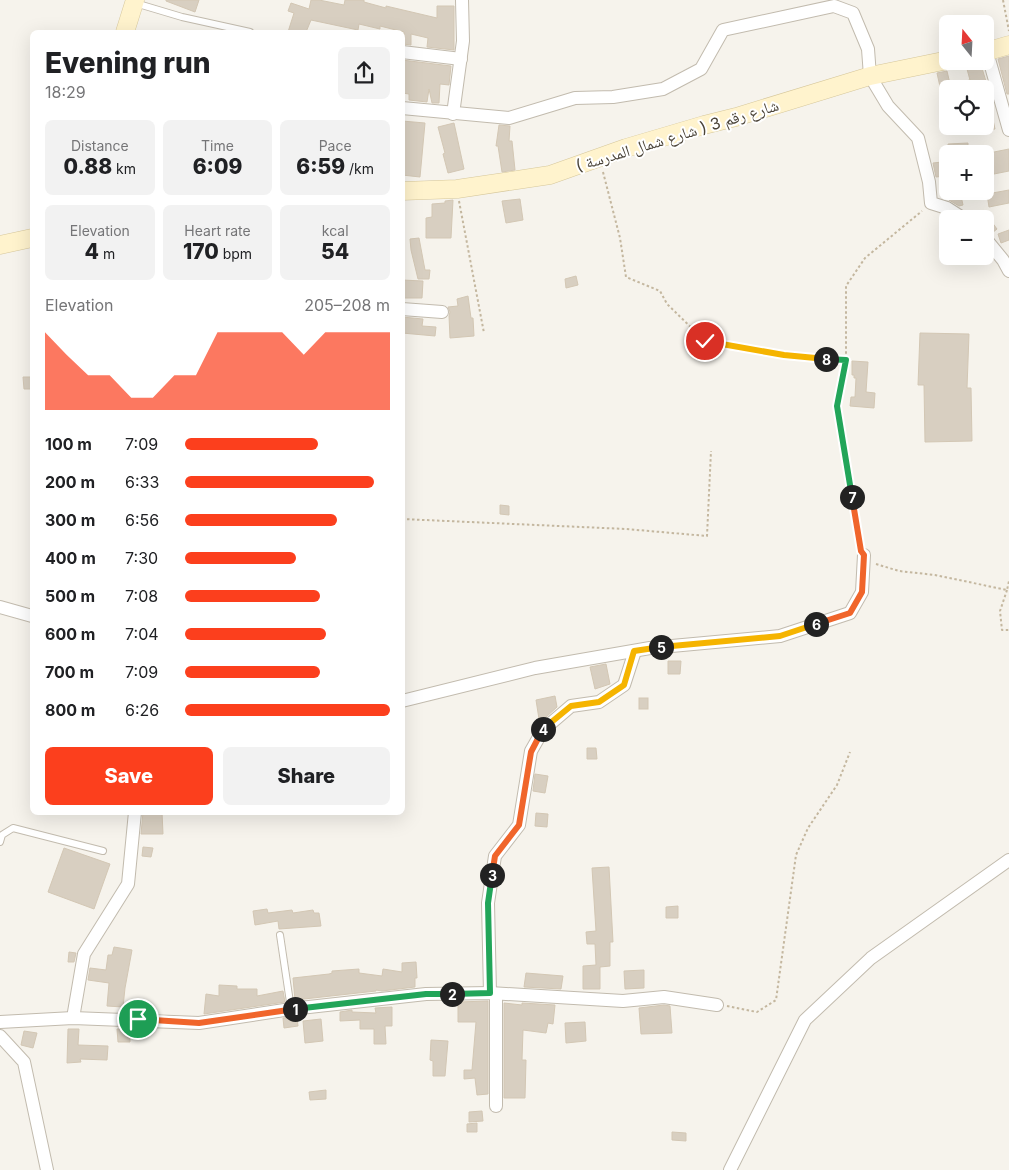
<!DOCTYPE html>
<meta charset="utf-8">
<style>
:root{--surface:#fff;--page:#f2f2f2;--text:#202124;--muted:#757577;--accent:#fc3f1d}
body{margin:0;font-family:Inter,"Noto Naskh Arabic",sans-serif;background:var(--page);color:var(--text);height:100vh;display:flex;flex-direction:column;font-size:19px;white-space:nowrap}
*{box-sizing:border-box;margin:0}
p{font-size:16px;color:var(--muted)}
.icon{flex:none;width:28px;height:28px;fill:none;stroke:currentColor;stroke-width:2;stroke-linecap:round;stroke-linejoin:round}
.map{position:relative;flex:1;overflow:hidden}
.details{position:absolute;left:30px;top:30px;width:375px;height:785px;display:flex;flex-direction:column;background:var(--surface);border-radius:8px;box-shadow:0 5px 20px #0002}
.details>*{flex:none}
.needle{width:32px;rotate:342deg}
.controls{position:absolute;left:939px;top:15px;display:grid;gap:10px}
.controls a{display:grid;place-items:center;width:55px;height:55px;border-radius:8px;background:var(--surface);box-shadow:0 5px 20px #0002;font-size:25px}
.pin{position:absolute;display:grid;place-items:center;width:42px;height:42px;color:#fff;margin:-21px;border:2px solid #fff;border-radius:50%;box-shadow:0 1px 5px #0007}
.km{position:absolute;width:25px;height:25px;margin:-12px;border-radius:50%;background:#222;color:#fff;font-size:14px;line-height:25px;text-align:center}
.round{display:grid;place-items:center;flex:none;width:52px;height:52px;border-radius:8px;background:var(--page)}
.headline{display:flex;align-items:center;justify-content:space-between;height:85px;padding:0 15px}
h1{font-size:28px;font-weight:800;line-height:38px}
.figures{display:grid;grid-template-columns:repeat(3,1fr);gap:8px;height:85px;padding:5px 15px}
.figures div{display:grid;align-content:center;border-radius:8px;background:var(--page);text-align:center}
.figures b{font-size:21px;font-weight:800}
.figures small{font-size:14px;font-weight:400}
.figures p{font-size:14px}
.chart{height:140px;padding:10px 15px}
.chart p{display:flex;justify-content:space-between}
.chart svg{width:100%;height:90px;margin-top:5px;fill:var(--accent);opacity:.7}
.action{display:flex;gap:10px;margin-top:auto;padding:10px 15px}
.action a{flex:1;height:58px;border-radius:8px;background:var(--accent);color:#fff;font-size:20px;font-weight:800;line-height:58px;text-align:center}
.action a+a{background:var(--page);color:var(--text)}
ul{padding:0 15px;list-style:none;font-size:16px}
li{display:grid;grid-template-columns:80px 60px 1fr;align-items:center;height:38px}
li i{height:12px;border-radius:6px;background:var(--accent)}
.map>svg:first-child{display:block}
.building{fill:#d8cfc1;stroke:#d3c7b4}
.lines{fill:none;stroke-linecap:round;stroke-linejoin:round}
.lane-casing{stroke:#c2bbae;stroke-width:8}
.street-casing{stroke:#c2bbae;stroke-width:14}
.secondary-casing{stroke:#d6c79b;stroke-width:19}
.path{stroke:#c4b79f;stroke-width:2;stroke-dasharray:2.5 2.5;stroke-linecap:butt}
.lane{stroke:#fff;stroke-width:6}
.street{stroke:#fff;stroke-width:12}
.secondary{stroke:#fff3cd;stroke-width:18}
.split-1-casing{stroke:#fff;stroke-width:10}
.split-2-casing{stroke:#fff;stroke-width:10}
.split-3-casing{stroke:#fff;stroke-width:10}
.split-4-casing{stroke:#fff;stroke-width:10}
.split-5-casing{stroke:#fff;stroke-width:10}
.split-6-casing{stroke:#fff;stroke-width:10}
.split-7-casing{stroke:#fff;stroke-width:10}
.split-8-casing{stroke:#fff;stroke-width:10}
.split-9-casing{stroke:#fff;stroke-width:10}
.split-1{stroke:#f0652b;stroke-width:6}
.split-2{stroke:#22a559;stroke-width:6}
.split-3{stroke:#22a559;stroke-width:6}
.split-4{stroke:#f0652b;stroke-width:6}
.split-5{stroke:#f5b400;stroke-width:6}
.split-6{stroke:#f5b400;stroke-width:6}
.split-7{stroke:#f0652b;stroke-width:6}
.split-8{stroke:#22a559;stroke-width:6}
.split-9{stroke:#f5b400;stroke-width:6}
.labels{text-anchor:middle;stroke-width:4;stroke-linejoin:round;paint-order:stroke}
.street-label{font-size:16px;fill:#4b4439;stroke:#fff}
</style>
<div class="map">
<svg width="1009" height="1170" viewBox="0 0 1009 1170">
<rect width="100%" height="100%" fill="#f6f3ec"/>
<g class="building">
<polygon points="166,0 199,0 195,12 166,1"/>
<polygon points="311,0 319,0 344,5 345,0 364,0 364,2 386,8 386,6 437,18 437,6 454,6 454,50 427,47 428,38 411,34 411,45 403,44 404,32 380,26 380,29 359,24 358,30 311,20 306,32 288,32 294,13 288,11 291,3 309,9"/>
<polygon points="1009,56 1009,94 1007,94 998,59"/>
<polygon points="402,60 451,66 449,85 440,84 439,103 432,103 429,89 427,102 409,100 409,94 402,93"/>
<polygon points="981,65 992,101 989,102 995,129 985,131 985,89 948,89 948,104 944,105 937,73 947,71 950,84 970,80 967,69"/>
<polygon points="402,121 425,123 420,177 402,175"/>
<polygon points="454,123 464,169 448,173 443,154 445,153 438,127"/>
<polygon points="499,125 510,126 509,141 512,141 515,170 502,172 498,146 496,146"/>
<polygon points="968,143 968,151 948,152 948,144"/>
<polygon points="1009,149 1009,171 994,174 989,153"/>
<polygon points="942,162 945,176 936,177 933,163"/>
<polygon points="1009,190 1009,203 989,207 987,194"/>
<polygon points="961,196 963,205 959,206 949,200 949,198"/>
<polygon points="520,199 523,220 506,223 502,201"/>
<polygon points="453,200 451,238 426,238 426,218 432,217 432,204 445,203 445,201"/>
<polygon points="991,221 997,229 992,233 985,226"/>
<polygon points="1009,230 1009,240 1001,243 998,234"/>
<polygon points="419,238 425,270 430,270 429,279 418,279 411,250 410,239"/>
<polygon points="576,276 578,285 566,288 565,279"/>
<polygon points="402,280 423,281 422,298 402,298"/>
<polygon points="468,296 471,318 473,318 474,336 450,338 449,316 450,312 448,307 458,306 457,299"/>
<polygon points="402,317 423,319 422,326 436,327 435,336 402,333"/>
<polygon points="920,333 969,334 967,388 971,388 972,441 925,442 924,385 918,385"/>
<polygon points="852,361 868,362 866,392 875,393 874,408 850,406 851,397 855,397 856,378 854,378 854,375 852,375"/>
<polygon points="23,377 32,377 32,389 24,389"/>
<polygon points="500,505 509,506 509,515 500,514"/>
<polygon points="668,661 681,661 680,674 668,674"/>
<polygon points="606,664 610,684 595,689 590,667"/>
<polygon points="555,696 557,707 545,718 539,719 536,700"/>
<rect x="639" y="698" width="9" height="11"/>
<polygon points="587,748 596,748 597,759 587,759"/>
<polygon points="535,774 548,776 545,793 533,791"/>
<polygon points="143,812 162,812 163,834 141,834"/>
<polygon points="536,813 548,814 547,827 535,826"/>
<polygon points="143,847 153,848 151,857 142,856"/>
<polygon points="64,848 110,864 94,909 48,892"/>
<polygon points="609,867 613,942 610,942 610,966 600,967 600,989 583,989 583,966 596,965 595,944 587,944 586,932 596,931 592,868"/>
<polygon points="678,906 678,918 666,918 666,907"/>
<polygon points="267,909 268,913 292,910 293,913 313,910 314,913 319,913 321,926 279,929 278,921 255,925 253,911"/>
<polygon points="114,947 132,950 125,988 123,1007 107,1006 109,983 88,980 90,968 106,970 108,955 112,955"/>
<polygon points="69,952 76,953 74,962 68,962"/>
<polygon points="416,962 417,978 415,978 415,987 382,991 376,990 376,991 295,1000 293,978 329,974 332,973 332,971 359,969 359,973 382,976 383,969 402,972 402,963"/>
<polygon points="644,970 644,988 625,989 624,971"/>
<polygon points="526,973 563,976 561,989 524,987"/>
<polygon points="219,985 237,986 237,989 257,989 257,996 283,991 285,1002 204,1014 206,994 219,996"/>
<polygon points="488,1001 488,1094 477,1095 475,1078 464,1079 464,1070 472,1070 476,1022 458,1022 458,1002"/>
<polygon points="504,1003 522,1005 522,1003 555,1005 553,1024 548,1023 546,1033 523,1030 522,1060 526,1060 525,1098 504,1098"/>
<polygon points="664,1005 670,1006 672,1033 641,1034 639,1008"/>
<polygon points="392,1007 392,1026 385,1026 386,1044 374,1044 374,1029 360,1029 360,1020 340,1021 340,1012 352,1010 352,1012 376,1013 375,1008"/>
<polygon points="297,1017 298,1026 284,1028 283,1018"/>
<polygon points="321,1019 323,1041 305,1043 303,1021"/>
<polygon points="585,1022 586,1041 566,1043 565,1023"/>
<polygon points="68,1029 79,1029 78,1045 108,1046 107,1060 80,1059 81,1062 67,1063"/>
<polygon points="117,1029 130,1029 130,1042 118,1042"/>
<polygon points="24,1031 37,1033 33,1048 21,1045"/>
<polygon points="431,1040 448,1041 445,1076 433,1076 433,1061 430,1060"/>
<polygon points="326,1090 326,1099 310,1100 309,1092"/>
<polygon points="482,1111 483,1121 469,1122 469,1112"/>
<polygon points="477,1123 477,1132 467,1132 467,1124"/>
<polygon points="672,1132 686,1133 686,1141 672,1140"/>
</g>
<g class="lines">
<defs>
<g id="lane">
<polyline points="135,3 182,17 250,32"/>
<polyline points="0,842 2,835 13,828 103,851"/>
<polyline points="280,935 291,1009"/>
</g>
<g id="street">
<polyline points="402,52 461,59"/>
<polyline points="987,52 1009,130"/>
<polyline points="402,108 509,118 575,98 613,97 663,89 701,69 723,30 834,6 853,13 868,49 870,76 888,106 918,138 929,182 931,203 947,208 964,219"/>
<polyline points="453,114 463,41 462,0"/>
<polyline points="985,238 1003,260 1009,271"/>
<polyline points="402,309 442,312"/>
<polyline points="0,607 32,616"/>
<polyline points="402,701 535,668 650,648 780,636 850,613 862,592 864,555"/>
<polyline points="490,993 488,903 495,856 519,825 531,751 543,730 571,706 599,702 624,685 635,651"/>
<polyline points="73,1018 84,954 128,884 135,812"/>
<polyline points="0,1022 73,1018 199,1023 291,1009 426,994 490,993 623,1001 664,997 717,1005"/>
<polyline points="0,1036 24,1062 47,1170"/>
<polyline points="496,1106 496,994"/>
<polyline points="730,1170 805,1020 871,958 1009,860"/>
</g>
<g id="secondary">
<polyline points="125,32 135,0"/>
<polyline points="985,52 1009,45"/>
<polyline points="402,191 457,189 550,175 626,148 704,125 736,117 870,76 948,60"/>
<polyline points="0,245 32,238"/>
</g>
</defs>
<use href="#lane" class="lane-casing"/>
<use href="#street" class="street-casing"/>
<use href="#secondary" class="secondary-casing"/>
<g class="path">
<polyline points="1003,0 1009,31"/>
<polyline points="603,172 620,238 626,277 660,291 667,304 705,341 784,355 846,361"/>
<polyline points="459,201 484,333"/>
<polyline points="402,519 626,529 707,536 711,451"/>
<polyline points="860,546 837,406 846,361 846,286 865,258 922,211"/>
<polyline points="876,564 899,571 935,575 1007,590 1009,581"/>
<polyline points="1007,590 1000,611 1002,630 1009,630"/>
<polyline points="727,1006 757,1012 776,1000 796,855 808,828 837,785 850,752"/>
</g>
<use href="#lane" class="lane"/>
<use href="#street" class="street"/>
<use href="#secondary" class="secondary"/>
</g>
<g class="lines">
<defs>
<polyline id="split-1" points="138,1019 199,1023 295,1009"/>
<polyline id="split-2" points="295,1009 426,994 452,994"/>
<polyline id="split-3" points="452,994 490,993 488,903 492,875"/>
<polyline id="split-4" points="492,875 495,856 519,825 531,752 543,729"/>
<polyline id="split-5" points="543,729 571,706 599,702 624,685 634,651 661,647"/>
<polyline id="split-6" points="661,647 780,636 816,624"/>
<polyline id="split-7" points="816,624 850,613 862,592 864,555 861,551 852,497"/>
<polyline id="split-8" points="826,359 846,360 837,406 852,497"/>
<polyline id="split-9" points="705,341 784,355 826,359"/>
</defs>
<use href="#split-1" class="split-1-casing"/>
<use href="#split-2" class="split-2-casing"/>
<use href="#split-3" class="split-3-casing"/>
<use href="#split-4" class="split-4-casing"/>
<use href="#split-5" class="split-5-casing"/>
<use href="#split-6" class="split-6-casing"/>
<use href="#split-7" class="split-7-casing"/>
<use href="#split-8" class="split-8-casing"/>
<use href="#split-9" class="split-9-casing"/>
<use href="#split-1" class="split-1"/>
<use href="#split-2" class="split-2"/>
<use href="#split-3" class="split-3"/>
<use href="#split-4" class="split-4"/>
<use href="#split-5" class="split-5"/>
<use href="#split-6" class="split-6"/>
<use href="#split-7" class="split-7"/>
<use href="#split-8" class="split-8"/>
<use href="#split-9" class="split-9"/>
</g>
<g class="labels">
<g class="street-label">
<text transform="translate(677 135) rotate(-17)" y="6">شارع رقم 3 ( شارع شمال المدرسة )</text>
</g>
</g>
</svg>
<div class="controls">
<a><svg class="needle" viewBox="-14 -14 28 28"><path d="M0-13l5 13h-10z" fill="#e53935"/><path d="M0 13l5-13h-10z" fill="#757577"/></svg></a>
<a><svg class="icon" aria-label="locate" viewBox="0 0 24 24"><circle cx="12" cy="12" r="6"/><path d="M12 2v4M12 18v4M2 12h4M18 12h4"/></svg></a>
<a>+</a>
<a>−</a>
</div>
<div class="pin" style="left:138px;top:1019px;background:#1e9e55"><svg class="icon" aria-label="arrive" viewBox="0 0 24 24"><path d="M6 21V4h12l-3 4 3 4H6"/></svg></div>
<div class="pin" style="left:705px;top:341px;background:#d93025"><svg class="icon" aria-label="check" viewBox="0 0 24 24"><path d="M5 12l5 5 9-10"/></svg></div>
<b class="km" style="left:295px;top:1009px">1</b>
<b class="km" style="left:452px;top:994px">2</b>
<b class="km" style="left:492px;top:875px">3</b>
<b class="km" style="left:543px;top:729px">4</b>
<b class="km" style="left:661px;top:647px">5</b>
<b class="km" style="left:816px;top:624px">6</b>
<b class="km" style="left:852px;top:497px">7</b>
<b class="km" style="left:826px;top:359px">8</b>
<section class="details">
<div class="headline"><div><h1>Evening run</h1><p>18:29</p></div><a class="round"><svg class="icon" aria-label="share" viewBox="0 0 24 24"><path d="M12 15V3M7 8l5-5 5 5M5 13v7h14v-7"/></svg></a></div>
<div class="figures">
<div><p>Distance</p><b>0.88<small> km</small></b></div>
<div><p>Time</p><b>6:09</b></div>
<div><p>Pace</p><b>6:59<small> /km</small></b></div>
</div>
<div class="figures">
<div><p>Elevation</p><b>4<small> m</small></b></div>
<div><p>Heart rate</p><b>170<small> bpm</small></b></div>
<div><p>kcal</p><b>54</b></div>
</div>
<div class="chart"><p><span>Elevation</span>205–208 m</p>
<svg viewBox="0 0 160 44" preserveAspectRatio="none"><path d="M0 44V6L10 17L20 27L30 27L40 38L50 38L60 27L70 27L80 6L90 6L100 6L110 6L120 17L130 6L140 6L150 6L160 6V44z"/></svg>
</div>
<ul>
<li><b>100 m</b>7:09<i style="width:65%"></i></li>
<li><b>200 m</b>6:33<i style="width:92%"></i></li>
<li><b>300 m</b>6:56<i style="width:74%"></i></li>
<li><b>400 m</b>7:30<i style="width:54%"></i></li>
<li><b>500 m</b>7:08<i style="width:66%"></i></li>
<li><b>600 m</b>7:04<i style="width:69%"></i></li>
<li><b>700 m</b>7:09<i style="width:66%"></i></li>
<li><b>800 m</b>6:26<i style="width:100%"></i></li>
</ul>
<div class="action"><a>Save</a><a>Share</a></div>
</section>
</div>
